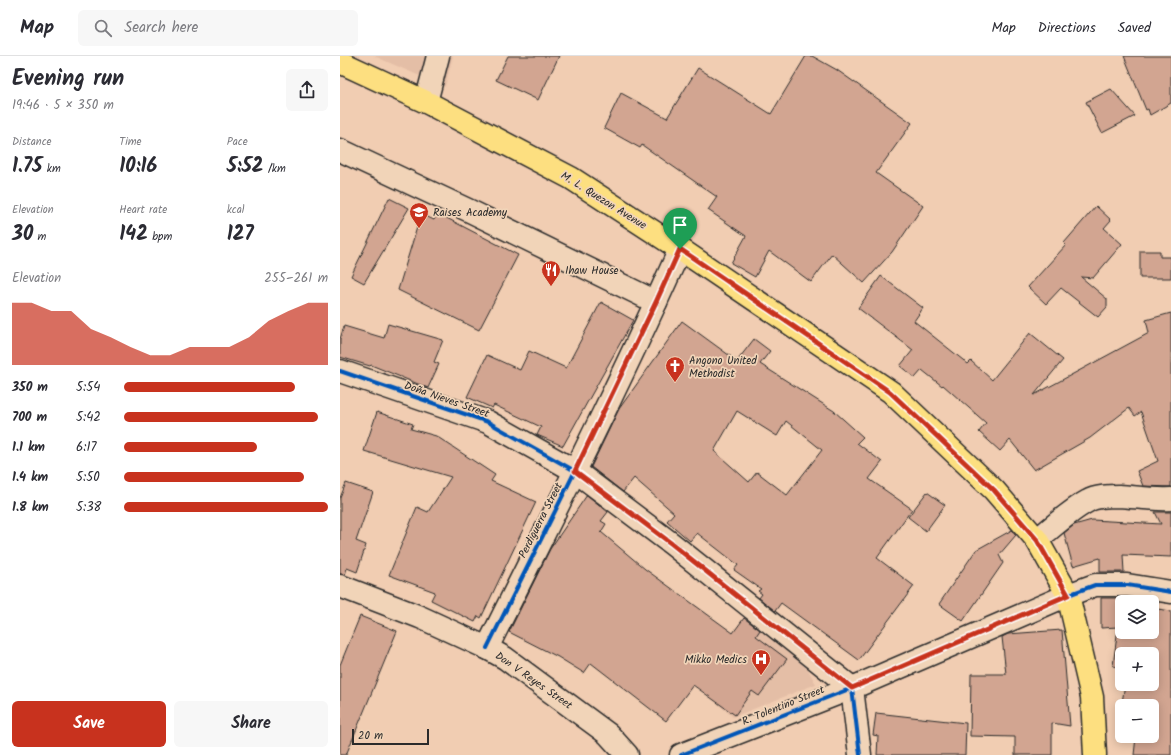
<!DOCTYPE html>
<meta charset="utf-8">
<style>
:root{--surface:#fff;--page:#f7f7f7;--text:#2b2b33;--muted:#7c7c81;--line:#e1e1e2;--accent:#c8321e}
body{margin:0;font-family:Kalam,sans-serif;background:var(--page);color:var(--text);height:100vh;display:flex;flex-direction:column;font-size:15px;white-space:nowrap}
*{box-sizing:border-box;margin:0}
p{font-size:13px;color:var(--muted)}
.icon{flex:none;width:22px;height:22px;fill:none;stroke:currentColor;stroke-width:2;stroke-linecap:round;stroke-linejoin:round}
.map{position:relative;flex:1;overflow:hidden}
.side{display:flex;flex-direction:column;background:var(--surface);width:340px}
.side>*{flex:none}
.buttons{position:absolute;left:775px;top:539px;display:grid;gap:8px}
.buttons a{display:grid;place-items:center;width:44px;height:44px;border-radius:6px;background:var(--surface);box-shadow:0 2px 10px #0003;font-size:20px}
.scale{position:absolute;left:12px;bottom:10px;width:77px;box-sizing:border-box;padding-left:4px;border:2px solid #2b2b2b;border-top:0;font-size:11px;line-height:14px;white-space:nowrap;color:#2b2b2b;-webkit-text-stroke:3px #f1d4b8;paint-order:stroke}
.pin{position:absolute;display:grid;place-items:center;width:34px;height:34px;color:#fff;margin:-41px -17px;border-radius:50% 50% 50% 0;rotate:-45deg;box-shadow:0 0 4px #0007}
.pin .icon{rotate:45deg}
.round{display:grid;place-items:center;flex:none;width:42px;height:42px;border-radius:6px;background:var(--page)}
.headline{display:flex;align-items:center;justify-content:space-between;height:68px;padding:0 12px}
h1{font-size:22px;font-weight:600;line-height:30px}
.metrics{display:grid;grid-template-columns:repeat(3,1fr);gap:6px;height:68px;padding:4px 12px}
.metrics div{display:grid;align-content:center}
.metrics b{font-size:20px;font-weight:600}
.metrics small{font-size:11px;font-weight:400}
.metrics p{font-size:11px}
.chart{height:112px;padding:8px 12px}
.chart p{display:flex;justify-content:space-between}
.chart svg{width:100%;height:72px;margin-top:4px;fill:var(--accent);opacity:.7}
.cta{display:flex;gap:8px;margin-top:auto;padding:8px 12px}
.cta a{flex:1;height:46px;border-radius:6px;background:var(--accent);color:#fff;font-size:16px;font-weight:600;line-height:46px;text-align:center}
.cta a+a{background:var(--page);color:var(--text)}
ul{padding:0 12px;list-style:none;font-size:13px}
li{display:grid;grid-template-columns:64px 48px 1fr;align-items:center;height:30px}
li i{height:10px;border-radius:5px;background:var(--accent)}
header{display:flex;align-items:center;gap:24px;box-sizing:border-box;height:56px;padding:0 20px;background:var(--surface);border-bottom:1px solid var(--line)}
header strong{font-size:19px}
nav{display:flex;gap:22px;margin-inline-start:auto;font-size:14px}
.search{width:280px;height:36px;background:var(--page);display:flex;align-items:center;gap:10px;box-sizing:border-box;padding:0 14px;border-radius:6px;color:var(--muted);font-size:15px}
main{display:flex;flex:1;min-height:0}
.map>svg:first-child{display:block}
.built{fill:#e4bea6}
.building{fill:#d2a591;stroke:#2b2b2b;fill-rule:evenodd}
.lines{fill:none;stroke-linecap:round;stroke-linejoin:round}
.minor-casing{stroke:#2b2b2b;stroke-width:25}
.major-casing{stroke:#2b2b2b;stroke-width:25}
.minor{stroke:#f1d4b8;stroke-width:22}
.major{stroke:#fddf80;stroke-width:22}
.cycleway-casing{stroke:#f1d4b8;stroke-width:6}
.cycleway{stroke:#0057b8;stroke-width:4}
.route-casing{stroke:#fff;stroke-width:8}
.route{stroke:#c8321e;stroke-width:5}
.labels{text-anchor:middle;stroke-width:3.5;stroke-linejoin:round;paint-order:stroke}
.street-label{font-size:11px;fill:#2b2b2b;stroke:#f1d4b8}
.poi-label{font-size:11px;fill:#2b2b2b;stroke:#f1d4b8;text-anchor:start}
</style>
<header>
<strong>Map</strong>
<div class="search"><svg class="icon" aria-label="search" viewBox="0 0 24 24"><circle cx="10" cy="10" r="6"/><path d="M15 15l6 6"/></svg>Search here</div>
<nav><a>Map</a><a>Directions</a><a>Saved</a></nav>
</header>
<main>
<section class="side">
<div class="headline"><div><h1>Evening run</h1><p>19:46 · 5 × 350 m</p></div><a class="round"><svg class="icon" aria-label="share" viewBox="0 0 24 24"><path d="M12 15V3M7 8l5-5 5 5M5 13v7h14v-7"/></svg></a></div>
<div class="metrics">
<div><p>Distance</p><b>1.75<small> km</small></b></div>
<div><p>Time</p><b>10:16</b></div>
<div><p>Pace</p><b>5:52<small> /km</small></b></div>
</div>
<div class="metrics">
<div><p>Elevation</p><b>30<small> m</small></b></div>
<div><p>Heart rate</p><b>142<small> bpm</small></b></div>
<div><p>kcal</p><b>127</b></div>
</div>
<div class="chart"><p><span>Elevation</span>255–261 m</p>
<svg viewBox="0 0 160 44" preserveAspectRatio="none"><path d="M0 44V6L10 6L20 11L30 11L40 22L50 27L60 33L70 38L80 38L90 33L100 33L110 33L120 27L130 17L140 11L150 6L160 6V44z"/></svg>
</div>
<ul>
<li><b>350 m</b>5:54<i style="width:84%"></i></li>
<li><b>700 m</b>5:42<i style="width:95%"></i></li>
<li><b>1.1 km</b>6:17<i style="width:65%"></i></li>
<li><b>1.4 km</b>5:50<i style="width:88%"></i></li>
<li><b>1.8 km</b>5:38<i style="width:100%"></i></li>
</ul>
<div class="cta"><a>Save</a><a>Share</a></div>
</section>
<div class="map">
<svg width="831" height="699" viewBox="0 0 831 699">
<rect width="100%" height="100%" fill="#f1cdb2"/>
<filter id="ink" filterUnits="userSpaceOnUse"><feTurbulence type="fractalNoise" baseFrequency=".025" numOctaves="2"/><feDisplacementMap in="SourceGraphic" scale="8" xChannelSelector="R" yChannelSelector="G"/><feConvolveMatrix kernelMatrix="1 2 1 2 8 2 1 2 1" color-interpolation-filters="sRGB"/></filter>
<g filter="url(#ink)">
<g class="built">
<polygon points="34,0 113,0 105,31"/>
<polygon points="411,567 467,612 476,628 393,661 360,633"/>
</g>
<g class="building">
<polygon points="168,0 219,0 198,44 156,24"/>
<polygon points="466,0 472,0 497,14 572,67 536,117 583,150 552,196 524,227 492,198 471,226 429,195 415,221 391,207 406,180 368,154 377,141 302,89 300,92 264,72 281,37 327,62 358,12 431,58"/>
<polygon points="784,0 831,0 831,47 810,59 808,53 806,54"/>
<polygon points="771,33 795,60 762,77 746,46"/>
<polygon points="49,142 69,152 24,227 11,220"/>
<polygon points="756,150 771,164 764,172 782,188 753,222 741,221 767,243 767,251 758,261 721,232 706,248 688,231 726,189 724,187"/>
<polygon points="97,157 178,199 139,274 58,234 81,158 94,164"/>
<polygon points="800,195 820,195 820,201 831,201 831,222 800,222"/>
<polygon points="541,220 583,252 574,265 628,308 631,305 652,324 690,277 723,304 694,339 809,277 806,264 831,257 831,431 803,430 797,415 818,405 801,356 795,360 789,352 750,382 694,414 670,384 660,395 639,376 646,367 603,329 602,330 582,314 575,322 560,310 573,294 518,252"/>
<polygon points="261,246 293,264 223,390 197,379 201,371 154,349 152,352 127,341 147,299 180,314 189,295 226,312"/>
<path d="M342,265L397,305L414,283L430,295L420,308L494,355L523,381L517,387L542,406L529,423L572,453L537,502L574,530L519,604L441,547L435,555L419,542L422,538L418,535L421,533L394,514L398,509L357,477L350,485L327,465L334,457L294,422L283,436L251,411L279,353ZM397,355L437,380L446,365L482,394L447,439L417,416L409,426L374,395Z"/>
<polygon points="48,268 103,284 94,306 99,308 88,332 31,309 30,310 0,301 0,283 4,270 44,282"/>
<polygon points="37,356 73,368 71,373 96,380 155,419 151,425 196,446 141,562 138,560 135,566 91,544 95,536 49,519 77,451 88,456 111,421 24,395"/>
<polygon points="6,427 33,436 16,485 26,489 17,516 7,512 5,519 0,518 0,442"/>
<polygon points="587,436 605,449 586,475 568,461"/>
<polygon points="247,439 268,456 261,465 266,468 261,476 305,513 393,577 404,562 420,574 416,580 447,603 419,640 412,635 395,659 353,629 326,665 251,607 244,617 218,601 169,576 210,493"/>
<polygon points="815,456 831,456 831,501 783,499 784,516 760,516 760,502 733,510 724,477 734,469 752,464 821,468"/>
<polygon points="672,474 676,479 659,499 663,507 623,565 599,548 636,494"/>
<polygon points="761,542 785,542 785,546 782,546 782,576 812,576 812,552 831,555 831,699 794,699 796,681 790,680 812,680 812,650 782,650 782,679 777,678 785,628 812,628 812,598 782,598 782,612 773,610 778,571 761,572"/>
<polygon points="20,560 57,575 6,699 0,699 0,609"/>
<polygon points="722,574 730,670 712,667 712,699 675,699 675,681 630,680 631,618 666,618 662,581 668,578"/>
<polygon points="536,657 626,667 625,699 537,699 538,680 533,679"/>
</g>
<g class="lines">
<defs>
<g id="minor">
<polyline points="86,46 98,0"/>
<polyline points="0,94 130,155 316,246"/>
<polyline points="0,315 148,366 235,415 332,488 512,632 520,699"/>
<path d="M697,484C712,471 731,454 748,445C756,440 770,440 779,440C796,441 813,444 831,443"/>
<polyline points="0,530 80,561 147,592 165,602 268,678 287,699"/>
<path d="M147,592C213,459 280,328 340,193"/>
<polyline points="341,699 512,632 728,539 755,529 787,529 831,536"/>
</g>
<polyline id="major" points="0,6 86,46 231,122 340,193 551,336 654,434 697,484 728,539 752,641 755,699"/>
</defs>
<use href="#minor" class="minor-casing"/>
<use href="#major" class="major-casing"/>
<use href="#minor" class="minor"/>
<use href="#major" class="major"/>
<defs>
<g id="cycleway">
<polyline points="0,315 148,366 235,415 332,488 512,632 520,699"/>
<path d="M147,592C213,459 280,328 340,193"/>
<polyline points="341,699 512,632 728,539 755,529 787,529 831,536"/>
</g>
</defs>
<use href="#cycleway" class="cycleway-casing"/>
<use href="#cycleway" class="cycleway"/>
</g>
</g>
<g class="lines" filter="url(#ink)">
<defs>
<polygon id="route" points="340,193 550,336 654,434 697,484 728,539 512,632 332,488 235,415 316,246"/>
</defs>
<use href="#route" class="route-casing"/>
<use href="#route" class="route"/>
</g>
<defs>
<symbol id="school-pin" viewBox="-11 -11 22 30"><path d="M0 17L-7.5 6A9.5 9.5 0 1 1 7.5 6Z" fill="#c8321e" stroke="#f1d4b8"/><path d="M0-5L7-2L0 1L-7-2ZM-4 1L0 2.5L4 1V4Q0 6-4 4Z" fill="#fff"/></symbol>
<symbol id="restaurant-pin" viewBox="-11 -11 22 30"><path d="M0 17L-7.5 6A9.5 9.5 0 1 1 7.5 6Z" fill="#c8321e" stroke="#f1d4b8"/><path d="M-5-6h1v4h1v-4h1v4h1v-4h1v5L-1.5 .5V6h-2V.5L-5-1ZM5-6V6H3V1.5H1.5Q1.5-4 5-6Z" fill="#fff"/></symbol>
<symbol id="church-pin" viewBox="-11 -11 22 30"><path d="M0 17L-7.5 6A9.5 9.5 0 1 1 7.5 6Z" fill="#c8321e" stroke="#f1d4b8"/><path d="M-1.2-6h2.4v3.5h3.3v2.4h-3.3V6h-2.4V-.1h-3.3v-2.4h3.3Z" fill="#fff"/></symbol>
<symbol id="hospital-pin" viewBox="-11 -11 22 30"><path d="M0 17L-7.5 6A9.5 9.5 0 1 1 7.5 6Z" fill="#c8321e" stroke="#f1d4b8"/><path d="M-5-5h3v3.5h4V-5h3V5h-3V1.5h-4V5h-3Z" fill="#fff"/></symbol>
</defs>
<g fill-rule="evenodd">
<use href="#school-pin" x="68" y="145" width="22" height="30"/>
<use href="#restaurant-pin" x="200" y="203" width="22" height="30"/>
<use href="#church-pin" x="324" y="299" width="22" height="30"/>
<use href="#hospital-pin" x="410" y="592" width="22" height="30"/>
</g>
<g class="labels">
<g class="street-label">
<text transform="translate(264 144) rotate(32)" y="4">M. L. Quezon Avenue</text>
<text transform="translate(107 343) rotate(19)" y="4">Doña Nieves Street</text>
<text transform="translate(200 464) rotate(-63)" y="4">Perdiguerra Street</text>
<text transform="translate(194 624) rotate(35)" y="4">Don V Reyes Street</text>
<text transform="translate(443 649) rotate(-22)" y="4">R. Tolentino Street</text>
</g>
<g class="poi-label">
<text x="93" y="160">Raises Academy</text>
<text x="225" y="218">Ihaw House</text>
<text x="349" y="308">Angono United<tspan x="349" dy="13">Methodist</tspan></text>
<text x="407" y="607" text-anchor="end">Mikko Medics</text>
</g>
</g>
</svg>
<div class="buttons">
<a><svg class="icon" aria-label="layers" viewBox="0 0 24 24"><path d="M12 4l9 5-9 5-9-5zM3 14l9 5 9-5"/></svg></a>
<a>+</a>
<a>−</a>
</div>
<div class="scale">20 m</div>
<div class="pin" style="left:340px;top:193px;background:#1e9e55"><svg class="icon" aria-label="arrive" viewBox="0 0 24 24"><path d="M6 21V4h12l-3 4 3 4H6"/></svg></div>
</div>
</main>
